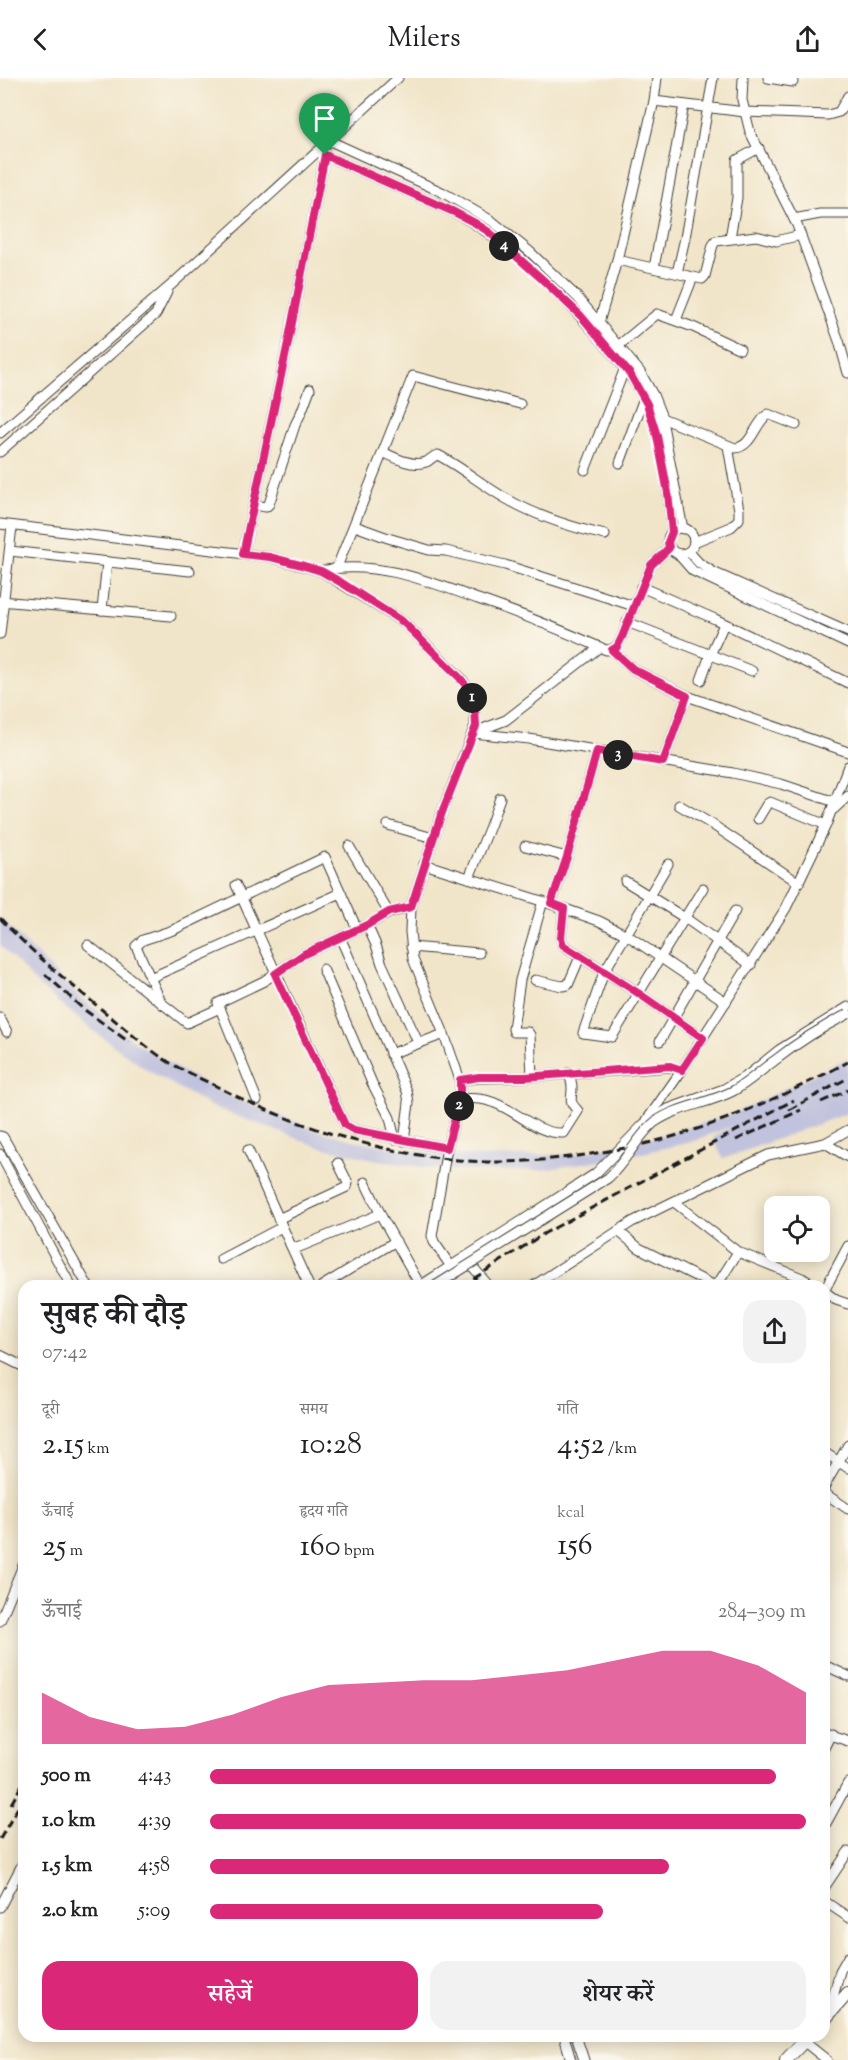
<!DOCTYPE html>
<html lang="hi">
<meta charset="utf-8">
<style>
:root{--surface:#fff;--page:#f2f2f2;--text:#202124;--muted:#757577;--accent:#db2777}
body{margin:0;font-family:"Sorts Mill Goudy","Noto Serif Devanagari",serif;background:var(--page);color:var(--text);height:100vh;display:flex;flex-direction:column;font-size:22px;white-space:nowrap}
*{box-sizing:border-box;margin:0}
p{font-size:20px;color:var(--muted)}
.icon{flex:none;width:33px;height:33px;fill:none;stroke:currentColor;stroke-width:2;stroke-linecap:round;stroke-linejoin:round}
.map{position:relative;flex:1;overflow:hidden}
.panel{position:absolute;left:18px;top:1202px;width:812px;height:762px;display:flex;flex-direction:column;background:var(--surface);border-radius:18px;box-shadow:0 3px 15px #0003}
.panel>*{flex:none}
.controls{position:absolute;left:764px;top:1118px;display:grid;gap:12px}
.controls a{display:grid;place-items:center;width:66px;height:66px;border-radius:12px;background:var(--surface);box-shadow:0 3px 15px #0003;font-size:30px}
.pin{position:absolute;display:grid;place-items:center;width:51px;height:51px;color:#fff;margin:-62px -26px;border-radius:50% 50% 50% 0;rotate:-45deg;box-shadow:0 0 6px #0007}
.pin .icon{rotate:45deg}
.km{position:absolute;width:30px;height:30px;margin:-15px;border-radius:50%;background:#222;color:#fff;font-size:16px;line-height:30px;text-align:center}
.round{display:grid;place-items:center;flex:none;width:63px;height:63px;border-radius:18px;background:var(--page)}
.summary{display:flex;align-items:center;justify-content:space-between;height:102px;padding:0 24px}
h1{font-size:33px;font-weight:600;line-height:45px}
.stats{display:grid;grid-template-columns:repeat(3,1fr);gap:9px;height:102px;padding:6px 24px}
.stats div{display:grid;align-content:center}
.stats b{font-size:30px;font-weight:600}
.stats small{font-size:16px;font-weight:400}
.stats p{font-size:16px}
.chart{height:168px;padding:12px 24px}
.chart p{display:flex;justify-content:space-between}
.chart svg{width:100%;height:108px;margin-top:6px;fill:var(--accent);opacity:.7}
.button{display:flex;gap:12px;margin-top:auto;padding:12px 24px}
.button a{flex:1;height:69px;border-radius:18px;background:var(--accent);color:#fff;font-size:24px;font-weight:600;line-height:69px;text-align:center}
.button a+a{background:var(--page);color:var(--text)}
ul{padding:0 24px;list-style:none;font-size:20px}
li{display:grid;grid-template-columns:96px 72px 1fr;align-items:center;height:45px}
li i{height:15px;border-radius:8px;background:var(--accent)}
header{display:flex;justify-content:space-between;align-items:center;height:78px;padding:0 24px;background:var(--surface);font-size:27px;font-weight:600}
.map>svg:first-child{display:block}
.industrial{fill:#c1c2dd}
.lines{fill:none;stroke-linecap:round;stroke-linejoin:round}
.minor-casing{stroke:#3c3a36;stroke-width:11}
.major-casing{stroke:#3c3a36;stroke-width:14}
.minor{stroke:#fff;stroke-width:9}
.major{stroke:#fff;stroke-width:12}
.rail{stroke:#1c1c1c;stroke-width:3;stroke-dasharray:9 4.5;stroke-linecap:butt}
.minor-bridge-casing{stroke:#3c3a36;stroke-width:11;stroke-linecap:butt}
.minor-bridge{stroke:#fff;stroke-width:9}
.route-casing{stroke:#fff;stroke-width:12}
.route{stroke:#db2777;stroke-width:8}
</style>
<header><svg class="icon" aria-label="back" viewBox="0 0 24 24"><path d="M15 5l-7 7 7 7"/></svg>Milers<svg class="icon" aria-label="share" viewBox="0 0 24 24"><path d="M12 15V3M7 8l5-5 5 5M5 13v7h14v-7"/></svg></header>
<div class="map">
<svg width="848" height="1982" viewBox="0 0 848 1982">
<rect width="100%" height="100%" fill="#fbf7ec"/>
<filter id="ink" filterUnits="userSpaceOnUse"><feTurbulence type="fractalNoise" baseFrequency=".0167" numOctaves="2"/><feDisplacementMap in="SourceGraphic" scale="12" xChannelSelector="R" yChannelSelector="G"/><feConvolveMatrix kernelMatrix="1 2 1 2 8 2 1 2 1" color-interpolation-filters="sRGB"/></filter>
<filter id="wash" filterUnits="userSpaceOnUse"><feTurbulence type="fractalNoise" baseFrequency=".008" numOctaves="4" result="noise"/><feDisplacementMap in="SourceGraphic" scale="24" xChannelSelector="R" yChannelSelector="G"/><feGaussianBlur stdDeviation="1.35" result="paint"/><feColorMatrix in="noise" values="0 0 0 0 0 0 0 0 0 0 0 0 0 0 0 0 0 1.4 0 .05"/><feComposite in="paint" operator="in"/></filter>
<g filter="url(#wash)">
<rect width="100%" height="100%" fill="#f1e5c9"/>
<polygon class="industrial" points="0,840 76,916 138,966 183,994 227,1017 313,1051 353,1062 408,1072 484,1079 577,1076 660,1058 733,1036 848,980 848,1035 723,1081 713,1060 734,1047 691,1064 647,1074 543,1092 482,1093 435,1091 377,1082 320,1069 212,1029 147,992 91,951 40,909 0,867"/>
</g>
<g filter="url(#ink)">
<g class="lines">
<defs>
<g id="minor">
<polyline points="743,0 742,22 750,54 797,147 839,263 848,295"/>
<polyline points="768,0 793,4"/>
<polyline points="654,23 745,34 828,37 839,34 848,18"/>
<polyline points="330,63 442,114 492,143 529,173 578,220 640,294 653,317 661,337 683,451"/>
<path d="M318,74L454,134C511,164 565,219 607,269C622,286 636,303 646,324C662,356 669,418 672,454"/>
<polyline points="794,141 820,136 848,136"/>
<polyline points="730,160 737,120 737,82 759,70"/>
<polyline points="617,182 702,201 705,198 713,167 716,163 756,158 776,163 801,157"/>
<polyline points="654,190 684,27"/>
<polyline points="677,195 685,160 713,0"/>
<polyline points="676,242 693,199"/>
<polyline points="598,248 617,182 654,23 657,0"/>
<polyline points="618,268 657,236 693,249 740,271"/>
<path d="M662,340L735,370C752,369 755,345 768,336L796,347"/>
<polyline points="0,355 169,209 398,0"/>
<polyline points="0,374 156,236 167,214"/>
<path d="M383,374C395,380 412,389 426,384C431,382 432,378 438,377C461,389 482,407 505,420C536,438 570,449 605,457"/>
<polyline points="620,385 644,320"/>
<polyline points="585,392 625,290"/>
<polyline points="254,427 266,429 269,426 295,347 301,335 310,311"/>
<polyline points="0,446 270,479 321,493 403,544 461,600 471,614 475,630 475,648 441,737 411,829 410,854 413,881 444,956 460,1002 460,1021 447,1070 432,1158 434,1164 450,1187"/>
<polyline points="355,448 388,460 429,472 446,473 505,487 634,528"/>
<circle cx="681" cy="463" r="13"/>
<polyline points="694,464 731,449 739,441 739,432 728,368"/>
<polyline points="10,473 190,493"/>
<polyline points="689,474 699,485 713,494 848,554"/>
<polyline points="243,476 289,260 325,77"/>
<polyline points="678,476 693,493 848,566"/>
<polyline points="337,489 413,298 520,326"/>
<path d="M321,493C374,481 428,503 478,521C521,536 564,553 606,572C616,572 618,567 622,559L651,487L669,470"/>
<polyline points="641,509 715,541 848,605"/>
<polyline points="0,523 171,538"/>
<polyline points="102,532 107,484"/>
<polyline points="627,544 752,593"/>
<polyline points="0,556 12,448"/>
<polyline points="612,572 633,591 687,618 848,674"/>
<polyline points="701,602 710,577 724,546"/>
<polyline points="475,654 506,642 600,569"/>
<polyline points="473,655 529,661 733,695 781,706 835,724"/>
<polyline points="663,684 687,618"/>
<polyline points="679,727 713,747 799,805"/>
<polyline points="834,731 848,718"/>
<polyline points="758,741 767,726 770,724 826,747"/>
<polyline points="388,747 433,760"/>
<polyline points="349,768 389,835"/>
<polyline points="525,768 567,779"/>
<polyline points="424,786 551,826 599,843 627,857 726,924"/>
<polyline points="668,786 604,894 583,955 612,959 703,810"/>
<polyline points="469,800 490,748 500,720"/>
<polyline points="625,803 685,840 751,887"/>
<polyline points="236,807 345,1047 354,1052 447,1070"/>
<polyline points="551,826 567,779 597,673"/>
<polyline points="564,830 561,860 563,867 638,915 703,960"/>
<polyline points="367,847 376,867 382,886 418,964"/>
<polyline points="340,859 407,1013 409,1025 404,1063"/>
<polyline points="88,867 187,945 220,930"/>
<polyline points="411,869 479,875"/>
<polyline points="323,891 372,1005 390,1040 395,1061"/>
<polyline points="150,900 341,815"/>
<polyline points="535,902 562,908 568,907 580,879"/>
<polyline points="162,926 136,868 143,862 173,852 325,779 357,851"/>
<polyline points="0,940 7,954"/>
<polyline points="660,963 735,833"/>
<polyline points="390,976 444,956"/>
<polyline points="532,998 530,957 528,954 514,954 513,951 520,902 543,823"/>
<polyline points="460,1002 479,1000 525,999 670,989 682,992"/>
<path d="M460,1021C470,1020 480,1020 489,1023C515,1030 536,1057 564,1055L578,1033C568,1022 572,1023 572,1010C572,1005 570,999 568,995"/>
<polyline points="257,1022 218,925 264,903 304,876 367,847 389,835 411,829"/>
<polyline points="647,1042 682,992 786,830 826,747 848,688"/>
<polyline points="0,1058 3,1059 88,1208"/>
<polyline points="825,1065 848,1079"/>
<polyline points="248,1072 291,1168 297,1170 302,1168 380,1136 420,1207"/>
<polyline points="0,1076 71,1208"/>
<polyline points="365,1104 381,1137"/>
<polyline points="674,1124 738,1174 802,1200 815,1208"/>
<polyline points="278,1141 347,1109 348,1105 338,1085"/>
<polyline points="618,1153 639,1170 713,1207 719,1204 738,1174"/>
<polyline points="290,1166 309,1208"/>
<polyline points="221,1181 282,1149"/>
<polyline points="467,1182 489,1208"/>
<polyline points="322,1208 396,1163"/>
<polyline points="420,1208 595,1096 644,1046 668,1031 724,1011 748,997 779,972 848,929"/>
<polyline points="533,1208 632,1144 768,1077 825,1065 848,1052"/>
<polyline points="824,1213 848,1168"/>
<polyline points="824,1213 836,1222 848,1226"/>
<polyline points="0,1277 24,1289"/>
<polyline points="824,1374 848,1390"/>
<polyline points="824,1409 848,1367"/>
<polyline points="824,1415 848,1431"/>
<polyline points="0,1543 24,1485"/>
<polyline points="824,1587 848,1598"/>
<polyline points="824,1655 848,1663"/>
<polyline points="824,1670 831,1656"/>
<polyline points="824,1749 848,1705"/>
<polyline points="824,1810 848,1774"/>
<polyline points="824,1823 848,1839"/>
<polyline points="0,1829 24,1783"/>
<polyline points="829,1934 840,1893 848,1879"/>
<polyline points="564,1958 571,1982"/>
<polyline points="576,1958 584,1982"/>
<polyline points="797,1958 827,1982"/>
</g>
<g id="major">
<polyline points="824,1942 848,1915"/>
<polyline points="786,1982 809,1958"/>
</g>
</defs>
<use href="#minor" class="minor-casing"/>
<use href="#major" class="major-casing"/>
<use href="#minor" class="minor"/>
<use href="#major" class="major"/>
<g class="rail">
<path d="M0,840C34,877 73,908 112,940C129,954 146,969 164,981C179,991 197,999 214,1007C296,1050 401,1083 494,1084C546,1084 601,1076 652,1064C722,1047 785,1017 848,984"/>
<polyline points="45,896 82,930 129,964"/>
<polyline points="821,1024 848,1012"/>
<polyline points="789,1032 848,1000"/>
<polyline points="736,1062 801,1032"/>
<polyline points="462,1208 545,1155 794,1022"/>
<polyline points="11,1726 24,1703"/>
<polyline points="0,1761 24,1719"/>
</g>
<defs>
<path id="minor-bridge" d="M435,1208L608,1100C626,1084 638,1057 655,1044C678,1028 708,1026 733,1013C748,1005 760,993 774,983C797,965 822,949 848,936"/>
</defs>
<use href="#minor-bridge" class="minor-bridge-casing"/>
<use href="#minor-bridge" class="minor-bridge"/>
</g>
</g>
<g class="lines" filter="url(#ink)">
<defs>
<polygon id="route" points="325,77 454,134 475,145 489,154 542,201 581,238 630,296 647,326 657,358 668,415 672,454 668,464 669,470 651,487 622,559 617,569 612,572 633,591 687,618 663,684 597,673 567,779 551,825 564,830 561,860 563,867 638,915 703,960 682,992 670,988 525,999 479,999 460,1002 460,1021 447,1070 354,1052 345,1047 275,896 304,876 367,847 389,834 411,829 441,737 476,648 475,630 471,614 460,600 403,544 342,505 321,493 301,487 270,479 243,476 289,260"/>
</defs>
<use href="#route" class="route-casing"/>
<use href="#route" class="route"/>
</g>
</svg>
<div class="controls">
<a><svg class="icon" aria-label="locate" viewBox="0 0 24 24"><circle cx="12" cy="12" r="6"/><path d="M12 2v4M12 18v4M2 12h4M18 12h4"/></svg></a>
</div>
<div class="pin" style="left:325px;top:77px;background:#1e9e55"><svg class="icon" aria-label="arrive" viewBox="0 0 24 24"><path d="M6 21V4h12l-3 4 3 4H6"/></svg></div>
<b class="km" style="left:472px;top:620px">1</b>
<b class="km" style="left:459px;top:1028px">2</b>
<b class="km" style="left:618px;top:677px">3</b>
<b class="km" style="left:504px;top:168px">4</b>
<section class="panel">
<div class="summary"><div><h1>सुबह की दौड़</h1><p>07:42</p></div><a class="round"><svg class="icon" aria-label="share" viewBox="0 0 24 24"><path d="M12 15V3M7 8l5-5 5 5M5 13v7h14v-7"/></svg></a></div>
<div class="stats">
<div><p>दूरी</p><b>2.15<small> km</small></b></div>
<div><p>समय</p><b>10:28</b></div>
<div><p>गति</p><b>4:52<small> /km</small></b></div>
</div>
<div class="stats">
<div><p>ऊँचाई</p><b>25<small> m</small></b></div>
<div><p>हृदय गति</p><b>160<small> bpm</small></b></div>
<div><p>kcal</p><b>156</b></div>
</div>
<div class="chart"><p><span>ऊँचाई</span>284–309 m</p>
<svg viewBox="0 0 160 44" preserveAspectRatio="none"><path d="M0 44V23L10 33L20 38L30 37L40 32L50 25L60 20L70 19L80 18L90 18L100 16L110 14L120 10L130 6L140 6L150 12L160 23V44z"/></svg>
</div>
<ul>
<li><b>500 m</b>4:43<i style="width:95%"></i></li>
<li><b>1.0 km</b>4:39<i style="width:100%"></i></li>
<li><b>1.5 km</b>4:58<i style="width:77%"></i></li>
<li><b>2.0 km</b>5:09<i style="width:66%"></i></li>
</ul>
<div class="button"><a>सहेजें</a><a>शेयर करें</a></div>
</section>
</div>
